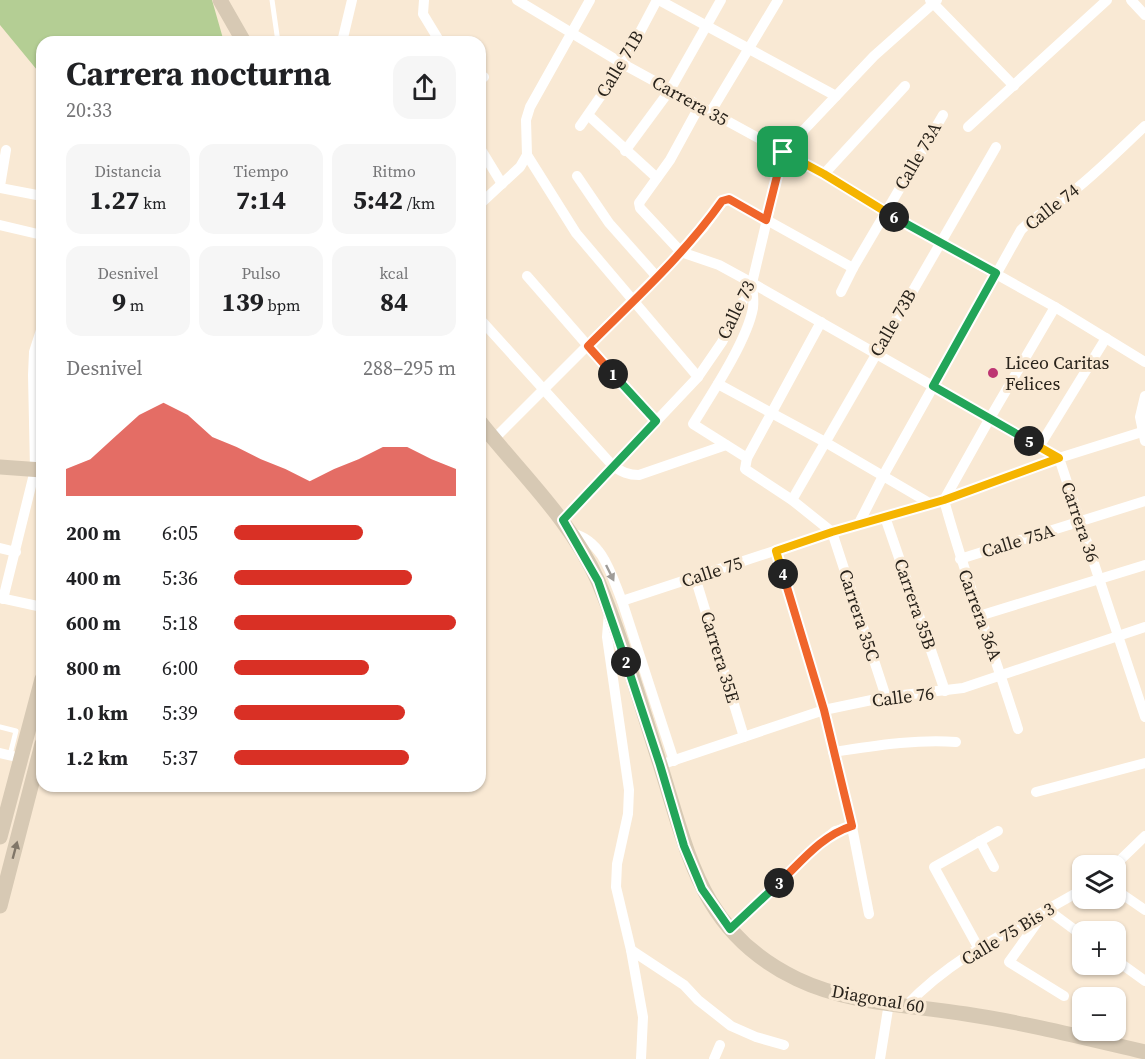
<!DOCTYPE html>
<html lang="es">
<meta charset="utf-8">
<style>
:root{--surface:#fff;--page:#f6f6f6;--text:#202124;--muted:#757577;--accent:#d93025}
body{margin:0;font-family:"Source Serif 4",serif;background:var(--page);color:var(--text);height:100vh;display:flex;flex-direction:column;font-size:22px;white-space:nowrap}
*{box-sizing:border-box;margin:0}
p{font-size:20px;color:var(--muted)}
.icon{flex:none;width:33px;height:33px;fill:none;stroke:currentColor;stroke-width:2;stroke-linecap:round;stroke-linejoin:round}
.map{position:relative;flex:1;overflow:hidden}
.side{position:absolute;left:36px;top:36px;width:450px;height:756px;display:flex;flex-direction:column;background:var(--surface);border-radius:18px;box-shadow:0 2px 4px #0004}
.side>*{flex:none}
.tools{position:absolute;left:1072px;top:855px;display:grid;gap:12px}
.tools a{display:grid;place-items:center;width:54px;height:54px;border-radius:12px;background:var(--surface);box-shadow:0 2px 4px #0004;font-size:30px}
.pin{position:absolute;display:grid;place-items:center;width:51px;height:51px;color:#fff;margin:-26px;border-radius:12px;box-shadow:0 3px 9px #0006}
.km{position:absolute;width:30px;height:30px;margin:-15px;border-radius:50%;background:#222;color:#fff;font-size:16px;line-height:30px;text-align:center}
.round{display:grid;place-items:center;flex:none;width:63px;height:63px;border-radius:18px;background:var(--page)}
.head{display:flex;align-items:center;justify-content:space-between;height:102px;padding:0 30px}
h1{font-size:33px;font-weight:700;line-height:45px}
.metrics{display:grid;grid-template-columns:repeat(3,1fr);gap:9px;height:102px;padding:6px 30px}
.metrics div{display:grid;align-content:center;border-radius:15px;background:var(--page);text-align:center}
.metrics b{font-size:26px;font-weight:700}
.metrics small{font-size:16px;font-weight:400}
.metrics p{font-size:16px}
.chart{height:168px;padding:12px 30px}
.chart p{display:flex;justify-content:space-between}
.chart svg{width:100%;height:108px;margin-top:6px;fill:var(--accent);opacity:.7}
ul{padding:0 30px;list-style:none;font-size:20px}
li{display:grid;grid-template-columns:96px 72px 1fr;align-items:center;height:45px}
li i{height:15px;border-radius:8px;background:var(--accent)}
.map>svg:first-child{display:block}
.green{fill:#b4ce94}
.lines{fill:none;stroke-linecap:round;stroke-linejoin:round}
.lane{stroke:#fff;stroke-width:5}
.street{stroke:#fff;stroke-width:10}
.secondary{stroke:#d7c9b4;stroke-width:15}
.oneway{fill:#9f9c98}
.oneway2{fill:#807668}
.split-1-casing{stroke:#fff;stroke-width:12}
.split-2-casing{stroke:#fff;stroke-width:12}
.split-3-casing{stroke:#fff;stroke-width:12}
.split-4-casing{stroke:#fff;stroke-width:12}
.split-5-casing{stroke:#fff;stroke-width:12}
.split-6-casing{stroke:#fff;stroke-width:12}
.split-7-casing{stroke:#fff;stroke-width:12}
.split-1{stroke:#f0652b;stroke-width:8}
.split-2{stroke:#22a559;stroke-width:8}
.split-3{stroke:#22a559;stroke-width:8}
.split-4{stroke:#f0652b;stroke-width:8}
.split-5{stroke:#f5b400;stroke-width:8}
.split-6{stroke:#22a559;stroke-width:8}
.split-7{stroke:#f5b400;stroke-width:8}
.poi-dot{fill:#bd3572;stroke:#f9e9d4;stroke-width:2}
.labels{text-anchor:middle;stroke-width:6;stroke-linejoin:round;paint-order:stroke}
.street-label{font-size:18px;fill:#29231b;stroke:#f9e9d4}
.poi-label{font-size:18px;fill:#29231b;stroke:#f9e9d4;text-anchor:start}
</style>
<div class="map">
<svg width="1145" height="1059" viewBox="0 0 1145 1059">
<rect width="100%" height="100%" fill="#f9e9d4"/>
<polygon class="green" points="0,0 212,0 224,42 42,42 42,76 0,25"/>
<g class="lines">
<g class="lane">
<polyline points="272,0 278,42"/>
<polyline points="0,727 16,731 10,755"/>
</g>
<g class="street">
<polyline points="424,0 423,14 440,42"/>
<polyline points="517,0 623,64 824,174 885,212 1055,307 1145,362"/>
<polyline points="659,0 836,96"/>
<polyline points="930,0 1014,86"/>
<polyline points="1131,0 1145,15"/>
<polyline points="342,42 352,0"/>
<polyline points="480,80 484,77"/>
<polyline points="699,107 670,160 639,203 640,208 681,252 719,265 752,283 1059,458 1145,717"/>
<polyline points="710,113 778,0"/>
<polyline points="588,115 657,178"/>
<polyline points="580,126 623,64 657,0"/>
<polyline points="968,127 1107,0"/>
<polyline points="480,148 502,184"/>
<polyline points="625,151 670,90 721,0"/>
<polyline points="527,155 576,233 698,377"/>
<polyline points="824,174 905,86"/>
<polyline points="577,176 609,223 657,277"/>
<polyline points="0,186 6,150"/>
<polyline points="0,188 42,196"/>
<polyline points="480,204 520,167 527,155 526,120 530,107 590,0"/>
<polyline points="0,225 42,235"/>
<polyline points="527,276 588,346 656,421"/>
<polyline points="841,292 853,268 943,115"/>
<path d="M480,319L613,466C622,472 628,475 639,475L726,445"/>
<polyline points="821,322 747,458 745,469 792,500 832,532 886,697"/>
<polyline points="718,384 825,442 931,504"/>
<polyline points="1145,396 1140,417 1145,441"/>
<polyline points="494,439 681,252 704,227 724,200 729,199 853,268"/>
<polyline points="1039,447 1106,338"/>
<path d="M747,458L693,424C711,395 747,341 753,308C754,300 753,293 752,285"/>
<polyline points="792,500 996,147"/>
<polyline points="885,517 945,691"/>
<polyline points="563,520 698,377 722,342 752,283 783,152 874,56 937,0"/>
<path d="M858,525L883,476L1021,230C1035,215 1050,209 1066,197C1094,176 1119,150 1145,126"/>
<path d="M572,533C603,541 611,574 622,601L674,761"/>
<polyline points="0,548 16,552"/>
<polyline points="776,551 824,710 852,827 869,914"/>
<polyline points="960,559 1145,501"/>
<polyline points="695,577 744,737"/>
<polyline points="0,598 42,607"/>
<polyline points="3,599 35,470 33,375 34,352 42,327"/>
<polyline points="622,601 832,532 944,500 1059,458 1145,431"/>
<polyline points="609,612 607,637 629,790 628,814 617,864 616,887 631,950 643,1017 641,1059"/>
<polyline points="979,616 1145,565"/>
<path d="M1018,729C994,652 965,578 944,500L990,418L1055,307"/>
<path d="M833,752C874,746 915,739 956,742"/>
<polyline points="0,753 21,758"/>
<polyline points="660,765 824,710 886,697 963,688 1145,627"/>
<polyline points="1036,792 1145,763"/>
<polyline points="980,841 994,867"/>
<polyline points="1114,866 1145,836"/>
<polyline points="1116,890 1145,910"/>
<polyline points="1048,910 1083,936"/>
<polyline points="1043,914 1009,962 1064,996"/>
<polyline points="730,929 823,841 835,831 852,827"/>
<polyline points="978,947 934,867 998,831"/>
<polyline points="631,950 684,985 698,1000 731,1026 756,1037 784,1045"/>
<polyline points="1116,960 1145,981"/>
<path d="M907,1005C956,953 1023,925 1083,889"/>
<polyline points="714,1059 720,1045"/>
<polyline points="880,1059 889,1003"/>
</g>
<g class="secondary">
<polyline points="220,0 244,42"/>
<path d="M480,422C521,474 571,520 598,581C622,638 641,705 660,764C689,856 701,933 797,979C849,1004 910,1005 966,1014C1026,1023 1085,1038 1145,1052"/>
<polyline points="0,467 42,470"/>
<polyline points="0,837 42,679"/>
<polyline points="0,906 42,744"/>
</g>
</g>
<defs><path id="oneway-solid" d="M-6-.8H1V-3.2L6.5 0L1 3.2V.8H-6Z" transform="scale(1.5)"/></defs>
<use class="oneway" href="#oneway-solid" transform="translate(610 573) rotate(64)"/>
<use class="oneway2" href="#oneway-solid" transform="translate(15 850) rotate(-75)"/>
<g class="lines">
<defs>
<path id="split-1" d="M613,374L588,346C634,300 684,255 722,201L729,199L766,220L783,152"/>
<polyline id="split-2" points="613,374 656,421 563,520 598,581 626,662"/>
<polyline id="split-3" points="626,662 660,765 684,846 702,889 730,929 779,883"/>
<path id="split-4" d="M779,883C802,861 821,836 852,826L824,710L783,574"/>
<polyline id="split-5" points="783,574 776,551 832,532 944,500 1059,458 1029,441"/>
<polyline id="split-6" points="894,217 996,273 933,386 1029,441"/>
<polyline id="split-7" points="783,152 824,174 894,217"/>
</defs>
<use href="#split-1" class="split-1-casing"/>
<use href="#split-2" class="split-2-casing"/>
<use href="#split-3" class="split-3-casing"/>
<use href="#split-4" class="split-4-casing"/>
<use href="#split-5" class="split-5-casing"/>
<use href="#split-6" class="split-6-casing"/>
<use href="#split-7" class="split-7-casing"/>
<use href="#split-1" class="split-1"/>
<use href="#split-2" class="split-2"/>
<use href="#split-3" class="split-3"/>
<use href="#split-4" class="split-4"/>
<use href="#split-5" class="split-5"/>
<use href="#split-6" class="split-6"/>
<use href="#split-7" class="split-7"/>
</g>
<circle class="poi-dot" cx="993" cy="373" r="6"/>
<g class="labels">
<g class="street-label">
<text transform="translate(620 64) rotate(-59)" y="6">Calle 71B</text>
<text transform="translate(690 101) rotate(29)" y="6">Carrera 35</text>
<text transform="translate(918 156) rotate(-60)" y="6">Calle 73A</text>
<text transform="translate(1052 207) rotate(-38)" y="6">Calle 74</text>
<text transform="translate(736 310) rotate(-64)" y="6">Calle 73</text>
<text transform="translate(893 323) rotate(-60)" y="6">Calle 73B</text>
<text transform="translate(1080 522) rotate(71)" y="6">Carrera 36</text>
<text transform="translate(1018 541) rotate(-17)" y="6">Calle 75A</text>
<text transform="translate(712 572) rotate(-18)" y="6">Calle 75</text>
<text transform="translate(915 604) rotate(71)" y="6">Carrera 35B</text>
<text transform="translate(859 615) rotate(72)" y="6">Carrera 35C</text>
<text transform="translate(980 615) rotate(70)" y="6">Carrera 36A</text>
<text transform="translate(720 657) rotate(73)" y="6">Carrera 35E</text>
<text transform="translate(903 697) rotate(-7)" y="6">Calle 76</text>
<text transform="translate(1008 934) rotate(-31)" y="6">Calle 75 Bis 3</text>
<text transform="translate(878 999) rotate(10)" y="6">Diagonal 60</text>
</g>
<g class="poi-label">
<text x="1005" y="369">Liceo Caritas<tspan x="1005" dy="21">Felices</tspan></text>
</g>
</g>
</svg>
<div class="tools">
<a><svg class="icon" aria-label="layers" viewBox="0 0 24 24"><path d="M12 4l9 5-9 5-9-5zM3 14l9 5 9-5"/></svg></a>
<a>+</a>
<a>−</a>
</div>
<div class="pin" style="left:783px;top:152px;background:#1e9e55"><svg class="icon" aria-label="arrive" viewBox="0 0 24 24"><path d="M6 21V4h12l-3 4 3 4H6"/></svg></div>
<b class="km" style="left:613px;top:374px">1</b>
<b class="km" style="left:626px;top:662px">2</b>
<b class="km" style="left:779px;top:883px">3</b>
<b class="km" style="left:783px;top:574px">4</b>
<b class="km" style="left:1029px;top:441px">5</b>
<b class="km" style="left:894px;top:217px">6</b>
<section class="side">
<div class="head"><div><h1>Carrera nocturna</h1><p>20:33</p></div><a class="round"><svg class="icon" aria-label="share" viewBox="0 0 24 24"><path d="M12 15V3M7 8l5-5 5 5M5 13v7h14v-7"/></svg></a></div>
<div class="metrics">
<div><p>Distancia</p><b>1.27<small> km</small></b></div>
<div><p>Tiempo</p><b>7:14</b></div>
<div><p>Ritmo</p><b>5:42<small> /km</small></b></div>
</div>
<div class="metrics">
<div><p>Desnivel</p><b>9<small> m</small></b></div>
<div><p>Pulso</p><b>139<small> bpm</small></b></div>
<div><p>kcal</p><b>84</b></div>
</div>
<div class="chart"><p><span>Desnivel</span>288–295 m</p>
<svg viewBox="0 0 160 44" preserveAspectRatio="none"><path d="M0 44V33L10 29L20 20L30 11L40 6L50 11L60 20L70 24L80 29L90 33L100 38L110 33L120 29L130 24L140 24L150 29L160 33V44z"/></svg>
</div>
<ul>
<li><b>200 m</b>6:05<i style="width:58%"></i></li>
<li><b>400 m</b>5:36<i style="width:80%"></i></li>
<li><b>600 m</b>5:18<i style="width:100%"></i></li>
<li><b>800 m</b>6:00<i style="width:61%"></i></li>
<li><b>1.0 km</b>5:39<i style="width:77%"></i></li>
<li><b>1.2 km</b>5:37<i style="width:79%"></i></li>
</ul>
</section>
</div>
